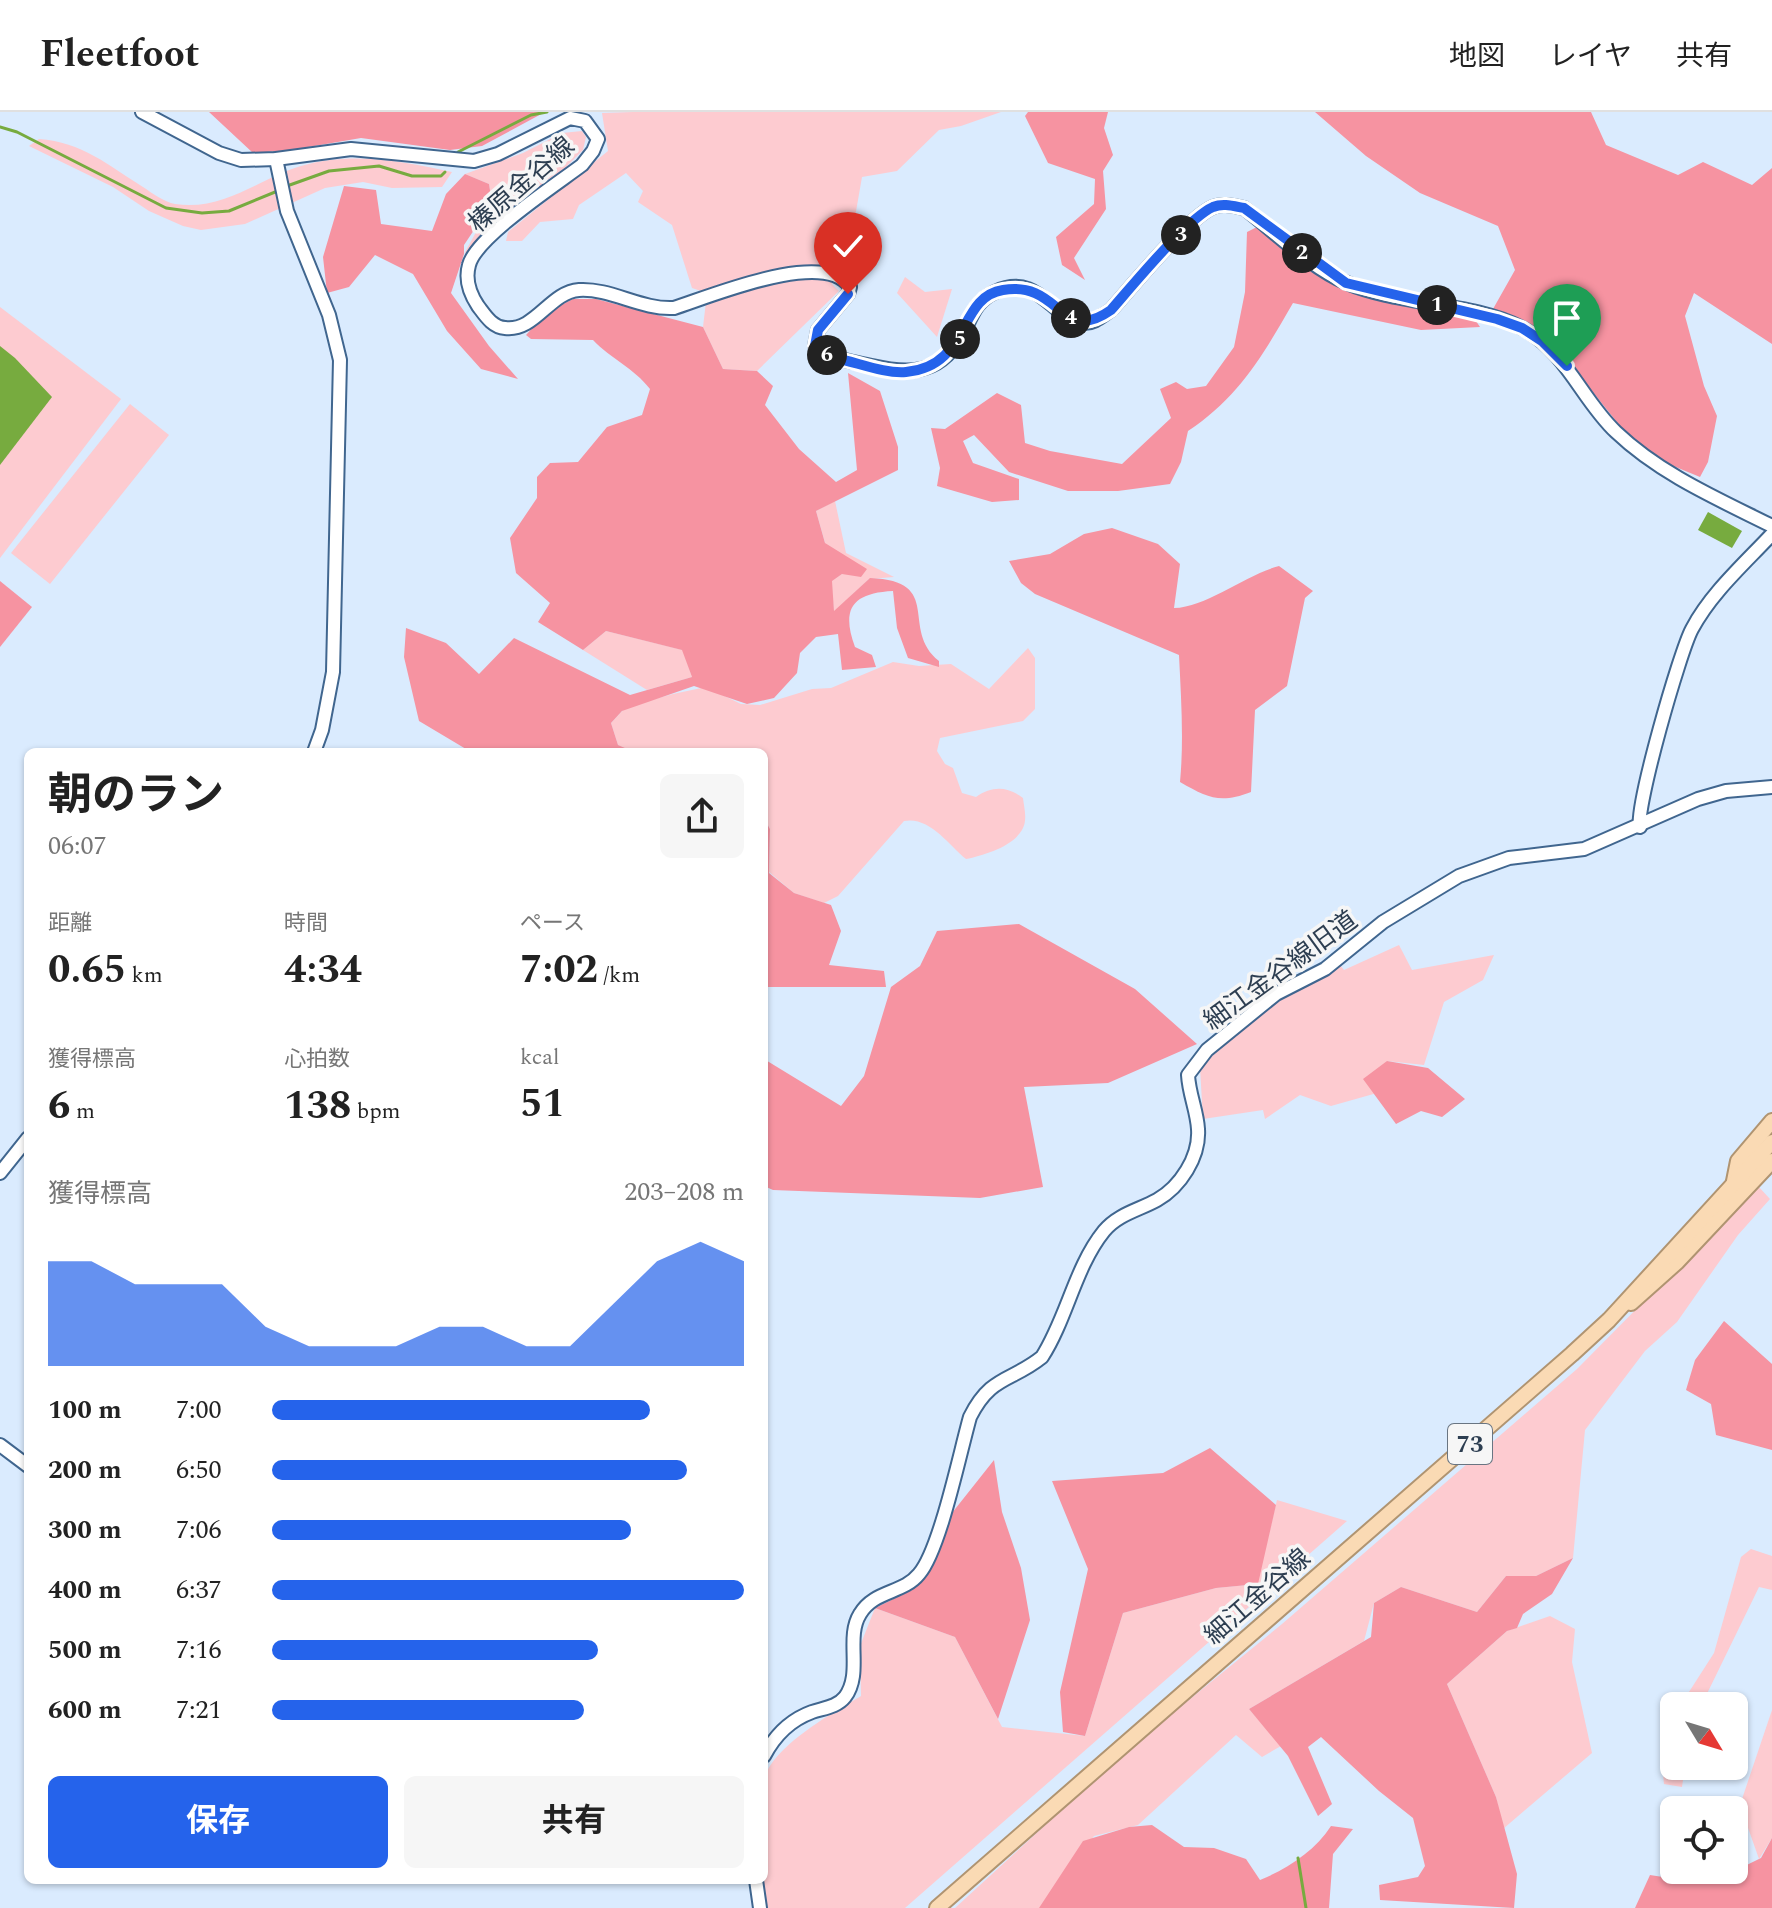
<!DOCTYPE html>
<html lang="ja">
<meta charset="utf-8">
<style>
:root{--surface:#fff;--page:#f6f6f6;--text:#222;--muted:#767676;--line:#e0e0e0;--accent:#2563eb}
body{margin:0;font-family:Spectral,"Noto Sans JP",serif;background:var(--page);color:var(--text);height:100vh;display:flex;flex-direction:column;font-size:30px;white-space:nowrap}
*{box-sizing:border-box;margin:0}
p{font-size:26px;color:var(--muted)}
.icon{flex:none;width:44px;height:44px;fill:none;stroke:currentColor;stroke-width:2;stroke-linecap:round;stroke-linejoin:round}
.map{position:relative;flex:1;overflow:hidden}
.sheet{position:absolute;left:24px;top:636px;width:744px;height:1136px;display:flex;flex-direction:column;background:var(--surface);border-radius:12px;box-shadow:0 2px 6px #0004}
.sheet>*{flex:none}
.needle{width:52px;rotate:128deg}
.tools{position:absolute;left:1660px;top:1580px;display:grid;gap:16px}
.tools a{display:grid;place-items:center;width:88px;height:88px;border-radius:12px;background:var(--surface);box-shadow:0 2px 6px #0004;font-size:40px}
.pin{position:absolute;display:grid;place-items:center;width:68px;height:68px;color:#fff;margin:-82px -34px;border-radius:50% 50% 50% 0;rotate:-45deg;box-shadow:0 0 8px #0007}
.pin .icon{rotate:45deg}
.km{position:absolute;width:40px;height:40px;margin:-20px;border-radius:50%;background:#222;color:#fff;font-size:22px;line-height:40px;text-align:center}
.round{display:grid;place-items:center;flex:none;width:84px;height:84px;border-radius:12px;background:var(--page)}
.overview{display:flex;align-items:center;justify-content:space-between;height:136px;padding:0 24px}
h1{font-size:44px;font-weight:700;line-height:60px}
.stats{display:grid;grid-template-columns:repeat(3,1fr);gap:12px;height:136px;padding:8px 24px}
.stats div{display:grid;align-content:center}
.stats b{font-size:40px;font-weight:700}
.stats small{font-size:22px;font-weight:400}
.stats p{font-size:22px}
.chart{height:224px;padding:16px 24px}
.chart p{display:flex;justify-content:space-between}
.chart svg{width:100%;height:144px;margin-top:8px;fill:var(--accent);opacity:.7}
.action{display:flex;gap:16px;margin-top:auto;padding:16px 24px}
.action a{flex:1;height:92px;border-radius:12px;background:var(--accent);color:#fff;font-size:32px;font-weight:700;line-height:92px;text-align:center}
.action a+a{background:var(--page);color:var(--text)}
ul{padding:0 24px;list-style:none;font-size:26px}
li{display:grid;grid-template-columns:128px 96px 1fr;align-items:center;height:60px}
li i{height:20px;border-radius:10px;background:var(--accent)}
header{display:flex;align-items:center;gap:48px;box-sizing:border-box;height:112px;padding:0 40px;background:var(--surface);border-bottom:2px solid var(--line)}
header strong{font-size:38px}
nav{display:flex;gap:44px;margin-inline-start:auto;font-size:28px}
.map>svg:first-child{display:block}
.green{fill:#fdcbd0}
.forest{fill:#f693a1}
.water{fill:#77ab3f}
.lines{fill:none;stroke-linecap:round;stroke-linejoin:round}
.stream{stroke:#77ab3f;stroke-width:3}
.secondary-casing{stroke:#40668f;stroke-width:16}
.primary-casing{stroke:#b09471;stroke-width:18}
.secondary{stroke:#fff;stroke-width:12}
.primary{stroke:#fadab4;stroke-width:14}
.route-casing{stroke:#fff;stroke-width:16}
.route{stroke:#2563eb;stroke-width:10}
.labels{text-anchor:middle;stroke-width:7;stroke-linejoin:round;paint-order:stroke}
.shield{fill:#f6f6f6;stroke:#697582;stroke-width:2}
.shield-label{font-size:24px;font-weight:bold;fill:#2d3e51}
.street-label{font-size:26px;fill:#2d3e51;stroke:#f6f6f6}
</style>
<header>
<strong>Fleetfoot</strong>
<nav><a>地図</a><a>レイヤ</a><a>共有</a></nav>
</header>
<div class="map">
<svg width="1772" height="1796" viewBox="0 0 1772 1796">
<rect width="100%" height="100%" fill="#daebfe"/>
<g class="green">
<polygon points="633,0 1001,0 961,14 939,18 897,59 862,65 850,134 832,172 839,179 757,259 723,257 703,215 707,181 692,176 672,113 638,90 643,79 626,61 579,93 573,107 540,110 522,129 506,129 508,120 608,39 602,1"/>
<polygon points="582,19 586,25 583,38 564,57 547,68 464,142 492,91 489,72 465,62 523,41 562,21"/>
<path d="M39,27C82,30 108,53 143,75C152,81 164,90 175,92C224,99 256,68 301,54C351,39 403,49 452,60L442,75L392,76L363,70L325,76L245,112L201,118L183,114L149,99L113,75L29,34Z"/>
<polygon points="905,165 925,180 952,177 937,225 897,181"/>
<polygon points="0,195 121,287 0,446"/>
<polygon points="130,292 169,323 50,472 11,441"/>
<polygon points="835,389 846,441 894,465 869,467 834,500 831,469 842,462 826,434 816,399"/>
<polygon points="606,519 683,538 692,565 647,578 583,538"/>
<path d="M1028,536L1035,546V597L1023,609L940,626L937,639L945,652L953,656L962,681L976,685C992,674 1007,674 1023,686C1024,696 1028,708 1022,718C1012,735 984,743 966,747C948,732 929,704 904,709L838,784L824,791L794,781L769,760L770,717L764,706V640H631L618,633L611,611L626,595L673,582L706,575L741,592L760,593L812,577L831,576L893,550L919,554L951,552L989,577Z"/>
<path d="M1399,833L1412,858L1494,843L1483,868L1444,890L1424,953L1387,949L1377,981L1331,994L1300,983L1265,1007L1263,998L1203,1007L1200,956C1237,911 1290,882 1340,853L1344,858Z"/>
<polygon points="1758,1074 1770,1087 1738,1123 1677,1210 1645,1239 1585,1318 1573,1446 1536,1464 1506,1464 1477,1500 1401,1475 1374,1491 1364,1529 1249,1597 1281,1634 1262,1645 1236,1623 1138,1713 1094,1724 1040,1796 955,1796 1125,1640 1282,1512 1577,1257"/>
<path d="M1277,1388L1347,1409L905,1796H763L759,1768H764C764,1744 759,1688 764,1668C772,1634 833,1601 861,1584L860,1534L875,1496L955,1525L1002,1615L1085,1624L1123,1501L1216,1476L1257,1472Z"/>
<polygon points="1751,1437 1772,1444 1772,1478 1759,1475 1701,1594 1680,1594 1714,1541 1741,1445"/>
<polygon points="1550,1504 1575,1517 1572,1550 1592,1641 1503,1717 1496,1685 1447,1572 1507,1519"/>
<polygon points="1772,1598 1772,1726 1759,1747 1740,1693"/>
<polygon points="1674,1606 1674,1654 1685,1654 1682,1675 1664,1672 1661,1640"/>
</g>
<g class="forest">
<polygon points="209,0 545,0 482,34 450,38 361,26 291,38 253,41"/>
<polygon points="1028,0 1108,0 1104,16 1113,43 1103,59 1106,97 1074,146 1085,168 1062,153 1056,125 1094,92 1095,67 1048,51 1025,4"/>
<polygon points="1315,0 1591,0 1606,33 1678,63 1703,50 1752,73 1772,56 1772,232 1694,181 1685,204 1704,274 1717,304 1708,350 1700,365 1654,346 1620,314 1543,218 1493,197 1515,158 1498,114 1420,81 1366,44"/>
<polygon points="465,62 489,72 492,91 464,133 464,142 451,181 489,234 518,267 481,257 447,219 413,162 375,143 349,175 327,181 323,145 344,74 376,78 381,112 432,119 446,82"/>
<path d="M1259,114L1369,184L1474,206L1480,215L1421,218L1293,191C1263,243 1239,285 1188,319L1181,350L1170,372L1118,379H1068L1009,360L974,323L963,329L973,351L1019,367V388L992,390L937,374L940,356L931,316L945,317L997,281L1021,293L1025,331L1050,339L1122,352L1171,306L1160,277L1176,270L1187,277L1206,274L1234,235L1245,180L1247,120Z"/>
<path d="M573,187H596L703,215L723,257L757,259L773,274L765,293L799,337L836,370L857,358L848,261L880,279L898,335V358L816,399L825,431L867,457L861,465L842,462L832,469L834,499L870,466C945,469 899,517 939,549V555L908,546L897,516L893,479C852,481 841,497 855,535L872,543L876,555L842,558L838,522L816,525L800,541L797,561L774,586L747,592L694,574L622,599L611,611L618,633L634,640H471L419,609L404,545L406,516L446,531L479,562L514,526L630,583L692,565L682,538L606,519L583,538L538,510L550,491L516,461L510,426L537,386V365L550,351L578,350L607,315L642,303L650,277C634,256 611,247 593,228L531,227L526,223L547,200Z"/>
<path d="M1112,416L1158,432L1180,452L1174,496C1207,495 1245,463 1279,454L1313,479L1305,486L1287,574L1255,598L1251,680C1220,692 1208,686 1180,670C1184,628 1181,585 1179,543L1035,482L1021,471L1009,449L1050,442L1084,422Z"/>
<polygon points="0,469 32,495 0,535"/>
<polygon points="764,706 770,717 769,761 794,781 831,793 841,819 829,853 884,859 886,875 764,875"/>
<polygon points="1019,812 1135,877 1197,932 1108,971 1024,975 1043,1075 980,1086 773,1078 764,1074 764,947 841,994 864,964 891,875 920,854 937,819"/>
<polygon points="1387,949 1428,956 1465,987 1442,1005 1421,999 1396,1012 1363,967"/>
<polygon points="1724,1209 1772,1252 1772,1338 1716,1323 1711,1292 1686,1278 1695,1248"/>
<polygon points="1210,1336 1276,1393 1258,1472 1216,1476 1123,1501 1085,1624 1063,1620 1060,1580 1088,1457 1052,1369 1163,1361"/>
<polygon points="994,1348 1002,1400 1021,1456 1030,1508 998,1607 955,1525 875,1496 912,1478 927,1464 948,1406"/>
<polygon points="1573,1446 1552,1482 1523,1502 1517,1516 1507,1519 1447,1572 1496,1685 1517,1762 1514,1796 1380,1788 1379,1773 1418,1765 1425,1754 1413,1706 1379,1679 1321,1625 1308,1635 1332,1692 1318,1704 1288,1644 1249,1597 1371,1525 1374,1491 1401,1475 1477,1500 1506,1464 1536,1464"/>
<path d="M1152,1713L1184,1735L1214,1736L1246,1747L1260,1768C1287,1757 1315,1739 1331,1714L1353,1717L1333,1742L1329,1796H1039L1083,1729L1129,1715Z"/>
<polygon points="1772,1726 1772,1796 1635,1796 1650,1763 1708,1772 1761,1746"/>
</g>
<g class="water">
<polygon points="0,234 15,246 52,285 0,353"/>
<polygon points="1708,400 1742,419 1732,436 1698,418"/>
</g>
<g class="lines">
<g class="stream">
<polyline points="0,15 17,20 166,96 202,101 229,99 280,78"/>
<polyline points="458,40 531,3 547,0"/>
<polyline points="287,74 329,59 379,54 412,64 441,64 445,60"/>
<polyline points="1298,1746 1306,1796"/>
</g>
<defs>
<g id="secondary">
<path d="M142,0L219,41L241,48L276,47L351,37L474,49L498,42L570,6L585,9L598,27L593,39L582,53C557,72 476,125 469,153C465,167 470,182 478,194C485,203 492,215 505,216C535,220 550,180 579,178C611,176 641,198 674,196C709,185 824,136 850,175L848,182L818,218L815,234C831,248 852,249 872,254C907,262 938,263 959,228C972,208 972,191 995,180C1039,159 1053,208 1083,211C1094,212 1103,203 1111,198C1132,174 1188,106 1213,95C1223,91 1233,94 1244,96C1274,119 1312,157 1347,171C1399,193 1474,190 1524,217C1567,241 1582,288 1616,320C1660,362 1718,387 1772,414"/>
<polyline points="276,47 287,99 329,203 340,248 333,560 322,618 314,640"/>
<path d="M1640,715C1635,696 1680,539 1692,517C1711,481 1745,451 1772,422"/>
<polyline points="0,1061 28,1026"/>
<polyline points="0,1333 28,1354"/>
<path d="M764,1644C775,1623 790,1608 812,1600C824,1596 837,1595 845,1585C863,1561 845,1526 860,1502C874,1478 903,1482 919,1462C940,1438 960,1340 970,1305C991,1263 1011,1270 1042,1245C1067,1206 1075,1155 1104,1119C1118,1102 1139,1098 1157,1088C1180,1075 1200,1045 1198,1017C1197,999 1189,982 1188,963L1207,938L1276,882L1325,857L1383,810L1459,764L1509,746L1584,737L1698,687L1726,679L1772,675"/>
<polyline points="756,1768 760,1796"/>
</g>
<g id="primary">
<polyline points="1733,1074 1738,1049 1772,1009"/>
<polyline points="1631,1191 1677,1150 1772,1049"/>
<polyline points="937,1796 1572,1242 1609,1208 1772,1030"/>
</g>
</defs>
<use href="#secondary" class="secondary-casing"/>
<use href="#primary" class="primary-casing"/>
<use href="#secondary" class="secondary"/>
<use href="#primary" class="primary"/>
</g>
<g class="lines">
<defs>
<path id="route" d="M848,182L818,218L815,234L825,243L835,246C856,250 885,262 906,260C971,254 957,185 1003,178C1061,168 1060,234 1111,198C1132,174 1188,106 1213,95C1223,91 1233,94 1244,96L1346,171L1497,207L1522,216L1542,229L1567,254"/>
</defs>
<use href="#route" class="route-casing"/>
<use href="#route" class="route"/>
</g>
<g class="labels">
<rect class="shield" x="1448" y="1312" width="44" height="40" rx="6"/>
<g class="shield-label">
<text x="1470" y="1340">73</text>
</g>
<g class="street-label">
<text transform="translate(521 72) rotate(-41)" y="9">榛原金谷線</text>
<text transform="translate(1280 858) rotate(-36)" y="9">細江金谷線旧道</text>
<text transform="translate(1257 1484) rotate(-41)" y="9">細江金谷線</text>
</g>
</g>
</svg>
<div class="tools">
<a><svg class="needle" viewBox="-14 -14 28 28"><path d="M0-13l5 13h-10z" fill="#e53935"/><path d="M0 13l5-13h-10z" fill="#767676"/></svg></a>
<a><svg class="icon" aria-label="locate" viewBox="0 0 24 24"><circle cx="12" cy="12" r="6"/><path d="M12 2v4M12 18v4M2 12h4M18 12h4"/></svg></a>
</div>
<div class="pin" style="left:1567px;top:254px;background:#1e9e55"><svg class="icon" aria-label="arrive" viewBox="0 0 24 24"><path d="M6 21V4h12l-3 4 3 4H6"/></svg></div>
<div class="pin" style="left:848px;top:182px;background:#d93025"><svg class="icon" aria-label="check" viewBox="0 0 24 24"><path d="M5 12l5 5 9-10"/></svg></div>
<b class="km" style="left:1437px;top:193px">1</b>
<b class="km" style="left:1302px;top:141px">2</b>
<b class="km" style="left:1181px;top:123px">3</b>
<b class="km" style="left:1071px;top:206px">4</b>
<b class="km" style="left:960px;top:227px">5</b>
<b class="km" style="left:827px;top:243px">6</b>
<section class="sheet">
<div class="overview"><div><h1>朝のラン</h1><p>06:07</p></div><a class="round"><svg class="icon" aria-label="share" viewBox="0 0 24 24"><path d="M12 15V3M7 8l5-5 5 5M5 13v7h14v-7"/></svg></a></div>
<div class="stats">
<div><p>距離</p><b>0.65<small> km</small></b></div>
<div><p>時間</p><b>4:34</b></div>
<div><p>ペース</p><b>7:02<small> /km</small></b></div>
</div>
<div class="stats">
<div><p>獲得標高</p><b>6<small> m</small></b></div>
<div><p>心拍数</p><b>138<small> bpm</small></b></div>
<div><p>kcal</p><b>51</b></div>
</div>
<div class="chart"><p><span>獲得標高</span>203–208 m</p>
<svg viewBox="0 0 160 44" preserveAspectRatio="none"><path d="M0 44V12L10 12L20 19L30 19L40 19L50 32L60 38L70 38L80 38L90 32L100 32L110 38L120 38L130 25L140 12L150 6L160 12V44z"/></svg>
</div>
<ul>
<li><b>100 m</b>7:00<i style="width:80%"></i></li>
<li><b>200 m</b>6:50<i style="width:88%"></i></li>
<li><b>300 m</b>7:06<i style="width:76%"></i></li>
<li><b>400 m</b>6:37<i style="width:100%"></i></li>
<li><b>500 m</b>7:16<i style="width:69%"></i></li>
<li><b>600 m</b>7:21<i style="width:66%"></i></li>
</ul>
<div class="action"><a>保存</a><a>共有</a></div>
</section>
</div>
